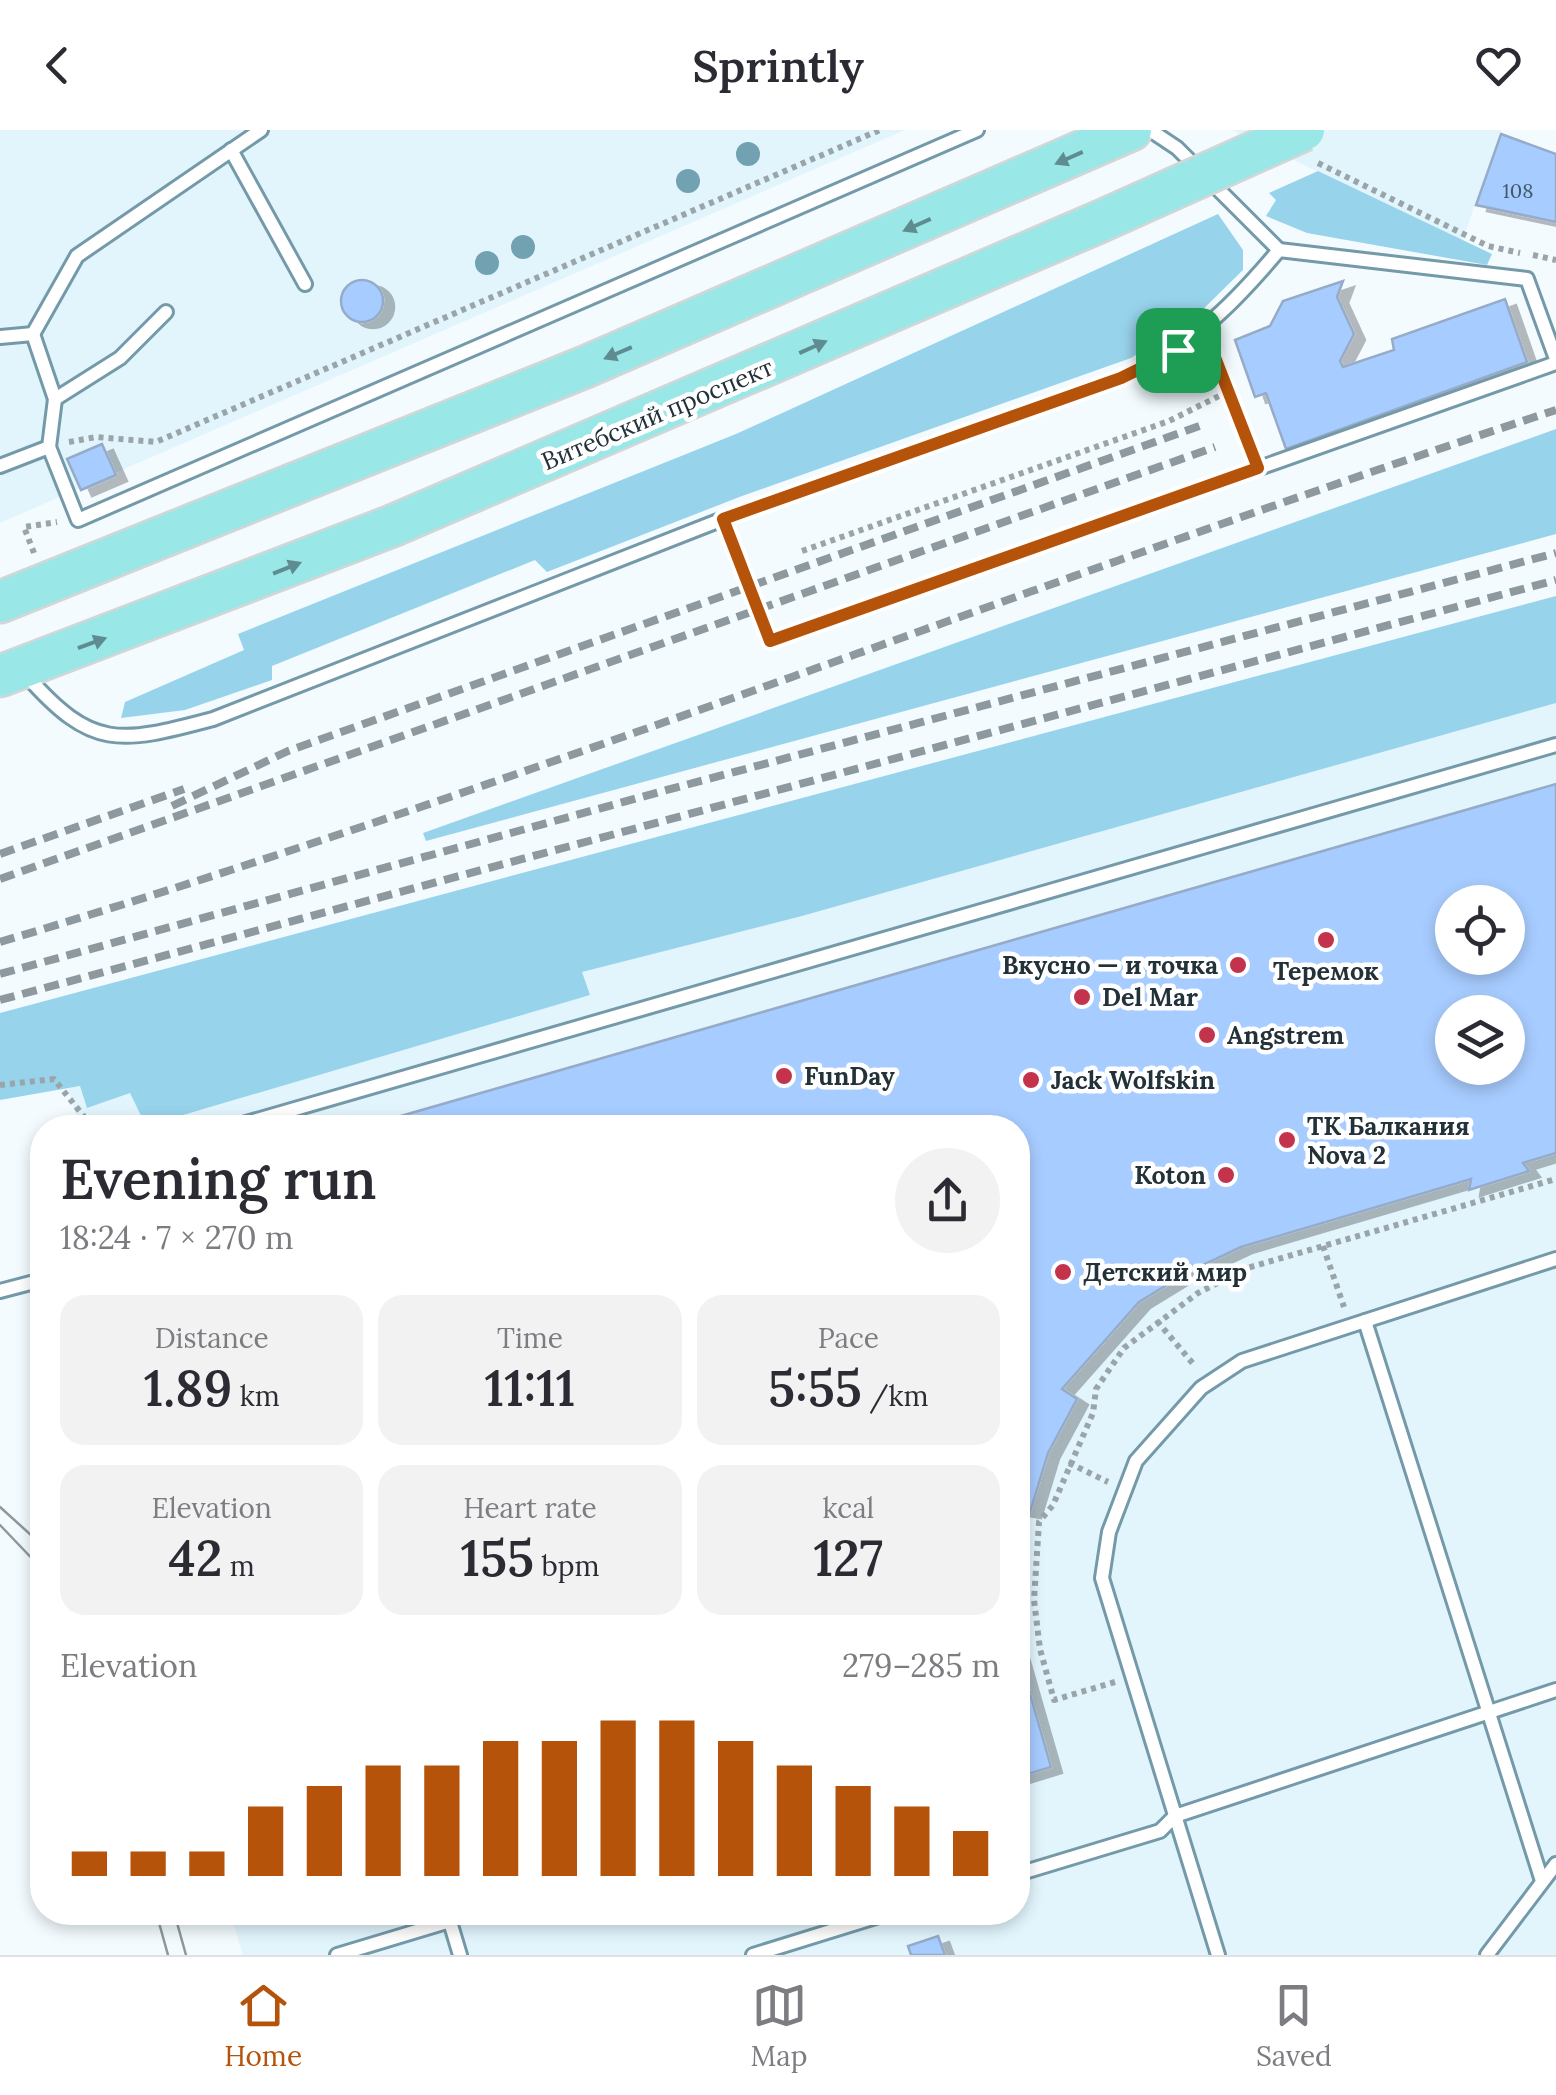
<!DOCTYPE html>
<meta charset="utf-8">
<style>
:root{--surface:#fff;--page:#f2f2f3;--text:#2b2b33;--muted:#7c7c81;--line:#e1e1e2;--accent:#b45309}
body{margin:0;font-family:Lora,serif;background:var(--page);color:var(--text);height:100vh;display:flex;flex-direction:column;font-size:38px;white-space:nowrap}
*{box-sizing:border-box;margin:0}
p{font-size:32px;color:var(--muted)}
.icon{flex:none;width:55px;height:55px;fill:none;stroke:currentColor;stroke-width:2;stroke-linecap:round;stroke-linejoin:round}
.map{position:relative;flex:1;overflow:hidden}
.drawer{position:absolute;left:30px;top:985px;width:1000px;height:810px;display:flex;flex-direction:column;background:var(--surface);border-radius:40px;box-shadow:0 5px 15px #0003}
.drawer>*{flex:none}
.controls{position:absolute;left:1435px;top:755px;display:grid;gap:20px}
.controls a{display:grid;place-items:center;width:90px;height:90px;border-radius:50%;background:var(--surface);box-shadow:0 5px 15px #0003;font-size:50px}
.pin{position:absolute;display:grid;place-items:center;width:85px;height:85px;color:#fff;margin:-42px;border-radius:20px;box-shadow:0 5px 15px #0006}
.round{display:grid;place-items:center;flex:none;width:105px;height:105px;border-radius:52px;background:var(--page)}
.summary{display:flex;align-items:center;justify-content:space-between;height:170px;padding:0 30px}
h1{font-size:55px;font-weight:600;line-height:75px}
.metrics{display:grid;grid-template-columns:repeat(3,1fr);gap:15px;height:170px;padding:10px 30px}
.metrics div{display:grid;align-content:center;border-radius:25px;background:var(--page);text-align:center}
.metrics b{font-size:50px;font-weight:600}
.metrics small{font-size:28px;font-weight:400}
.metrics p{font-size:28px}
.chart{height:280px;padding:20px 30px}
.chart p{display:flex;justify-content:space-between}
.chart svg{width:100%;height:180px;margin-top:10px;stroke:var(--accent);stroke-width:6}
header{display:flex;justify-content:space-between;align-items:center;height:130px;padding:0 30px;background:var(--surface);font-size:45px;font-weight:600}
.menu{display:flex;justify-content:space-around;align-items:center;height:140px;border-top:2px solid var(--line);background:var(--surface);font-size:28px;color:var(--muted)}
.menu a{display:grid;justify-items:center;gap:5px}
.menu .on{color:var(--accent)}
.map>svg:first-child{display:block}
.built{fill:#e2f5fd;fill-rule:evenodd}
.green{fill:#98d3ec}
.building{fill:#a7ccff;stroke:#96abc7;stroke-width:2.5;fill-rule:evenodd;filter:url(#shadow)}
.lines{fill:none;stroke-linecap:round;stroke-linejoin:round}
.lane-casing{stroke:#749aaa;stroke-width:18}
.primary-casing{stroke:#d3d6d7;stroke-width:45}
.path{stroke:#9aa5aa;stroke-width:6;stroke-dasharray:5 5;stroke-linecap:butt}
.lane{stroke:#fff;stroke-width:12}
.primary{stroke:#99e7e7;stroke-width:40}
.tram{stroke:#8d999e;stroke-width:2.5}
.rail{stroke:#8d999e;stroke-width:8;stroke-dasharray:15 8;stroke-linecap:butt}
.primary-bridge-casing{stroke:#d3d6d7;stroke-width:45;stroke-linecap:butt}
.primary-bridge{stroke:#99e7e7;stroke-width:40}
.tree{fill:#72a1b1}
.oneway{fill:#5e8c90}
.route-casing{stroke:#fff;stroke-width:20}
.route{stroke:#b45309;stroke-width:12}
.poi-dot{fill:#c3334c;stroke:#fff;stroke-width:4}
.labels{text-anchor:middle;stroke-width:9;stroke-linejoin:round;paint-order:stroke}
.number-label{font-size:20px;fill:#43586a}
.street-label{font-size:25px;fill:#223238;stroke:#fff}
.poi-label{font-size:25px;font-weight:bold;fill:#223238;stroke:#fff;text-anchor:start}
</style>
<header><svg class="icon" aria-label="back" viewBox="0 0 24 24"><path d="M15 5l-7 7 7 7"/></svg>Sprintly<svg class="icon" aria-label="heart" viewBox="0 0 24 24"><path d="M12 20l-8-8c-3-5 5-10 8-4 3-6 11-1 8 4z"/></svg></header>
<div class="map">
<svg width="1556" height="1825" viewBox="0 0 1556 1825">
<defs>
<filter id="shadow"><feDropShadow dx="11" dy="6" stdDeviation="0" flood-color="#0004"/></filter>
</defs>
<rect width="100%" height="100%" fill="#f3fbff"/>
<g class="built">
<polygon points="0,0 905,0 0,393"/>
<polygon points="1232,0 1501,0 1462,112"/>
<path d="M1556,573V1825H243L230,1783L1018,1782V998H80L68,958L80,956L131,963L146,996L589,865L581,842L802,786ZM1452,772H1508V828H1452ZM1452,882H1508V938H1452Z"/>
</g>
<g class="green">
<polygon points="1318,41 1492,124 1487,135 1307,103 1266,86 1276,70 1269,63"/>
<polygon points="1218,84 1243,120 1243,140 1194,188 1131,228 742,366 547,442 535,430 272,536 272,550 185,580 121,588 125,572 244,520 238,504 736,304"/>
<polygon points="1556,299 1556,404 426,711 423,703"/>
<polygon points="1556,466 1556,573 802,786 582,842 590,865 146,996 130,963 87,978 80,956 0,970 0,883"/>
</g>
<g class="building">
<polygon points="1501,4 1556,24 1556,92 1476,75"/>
<circle cx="362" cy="171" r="21"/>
<polygon points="1343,151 1337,167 1354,204 1340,231 1343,237 1394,220 1392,209 1505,169 1527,232 1286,319 1266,263 1255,267 1235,210 1270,196 1283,171"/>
<polygon points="102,314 116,345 81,360 67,329"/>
<path d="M1556,654V1023L1523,1033L1529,1041L1469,1060L1471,1049L1241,1117L1188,1142L1139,1172L1062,1259L1077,1269L1048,1323L1030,1382L1018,1380V998H359ZM1452,772H1508V828H1452ZM1452,882H1508V938H1452Z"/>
<polygon points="1018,1522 1051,1637 1018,1647"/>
<polygon points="938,1806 945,1825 911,1825 908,1816"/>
</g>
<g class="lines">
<defs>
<g id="lane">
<polyline points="231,20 305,154"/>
<polyline points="1279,120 1527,149 1556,229"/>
<polyline points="33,204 77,126 261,0"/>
<polyline points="0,207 33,204 55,269 49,317 0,336"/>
<polyline points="55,269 120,228 166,182"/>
<polyline points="49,317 78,390 977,0"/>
<polyline points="723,389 770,511 1556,233"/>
<path d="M26,545C92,620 119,614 213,589L723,389L1121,248C1195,211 1226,183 1279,120L1177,18L1150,0"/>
<polyline points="229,998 1556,615"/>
<polyline points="0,1161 42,1150"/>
<polyline points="1365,1191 1542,1751"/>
<polyline points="1018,1744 1160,1701 1175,1686 1556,1560"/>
<polyline points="448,1785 460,1825"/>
<polyline points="337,1825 450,1791"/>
<polyline points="753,1825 892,1782"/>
<polyline points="1218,1825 1102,1448 1109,1402 1136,1331 1201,1258 1242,1231 1556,1129"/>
<polyline points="1487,1825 1556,1734"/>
</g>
<g id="primary">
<polyline points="0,472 585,237 1131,0"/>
<polyline points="0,546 392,396 1099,92"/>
</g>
</defs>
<use href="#lane" class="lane-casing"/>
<use href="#primary" class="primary-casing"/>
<g class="path">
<polyline points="1318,33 1488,116 1520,123"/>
<polyline points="1533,125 1556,130"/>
<polyline points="1211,219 1249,320"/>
<polyline points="69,312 96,307 156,312 880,0"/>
<polyline points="802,421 1169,291 1227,262"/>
<polyline points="34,423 24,397 57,392"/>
<polyline points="0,955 54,949 89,993 101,998"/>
<polyline points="1323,1116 1344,1177"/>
<polyline points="1157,1191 1195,1236"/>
<polyline points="1069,1333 1108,1352"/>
<polyline points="1115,1552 1054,1570 1040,1519 1034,1470 1039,1392 1053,1375 1093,1283 1096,1259 1124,1218 1198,1163 1247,1138 1556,1049"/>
</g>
<use href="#lane" class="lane"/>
<use href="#primary" class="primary"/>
<g class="tram">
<polyline points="0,1377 42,1415"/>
<polyline points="0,1395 42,1439"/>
<polyline points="156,1782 168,1825"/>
<polyline points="174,1782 186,1825"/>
</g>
<g class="rail">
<polyline points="172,676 288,621 1205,294"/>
<polyline points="0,724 184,659"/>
<polyline points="0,749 1215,317"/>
<path d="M0,812C526,655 1035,451 1556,280"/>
<polyline points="0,844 663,661 1556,423"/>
<polyline points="0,870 1556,450"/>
</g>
<defs>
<polyline id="primary-bridge" points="1099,92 1304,0"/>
</defs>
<use href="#primary-bridge" class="primary-bridge-casing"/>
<use href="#primary-bridge" class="primary-bridge"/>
</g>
<g class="tree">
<circle cx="748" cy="24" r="12"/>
<circle cx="688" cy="51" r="12"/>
<circle cx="523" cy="117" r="12"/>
<circle cx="487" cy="133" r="12"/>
</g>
<defs><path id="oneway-solid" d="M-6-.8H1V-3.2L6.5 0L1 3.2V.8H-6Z" transform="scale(2.5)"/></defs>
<g class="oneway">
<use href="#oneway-solid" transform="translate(1069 28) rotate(156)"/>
<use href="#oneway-solid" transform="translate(917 95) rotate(156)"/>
<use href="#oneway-solid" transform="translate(813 217) rotate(-24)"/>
<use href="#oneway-solid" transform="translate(618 223) rotate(157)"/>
<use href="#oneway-solid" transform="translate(287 438) rotate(-22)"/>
<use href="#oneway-solid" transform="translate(92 513) rotate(-20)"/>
</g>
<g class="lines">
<defs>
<polygon id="route" points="1204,199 1258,338 770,511 723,389 1121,248 1178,220"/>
</defs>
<use href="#route" class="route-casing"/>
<use href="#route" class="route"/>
</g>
<g class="poi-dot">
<circle cx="1326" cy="810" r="10"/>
<circle cx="1238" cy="835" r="10"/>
<circle cx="1082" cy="867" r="10"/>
<circle cx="1207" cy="905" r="10"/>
<circle cx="784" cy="946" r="10"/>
<circle cx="1031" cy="950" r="10"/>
<circle cx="1287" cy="1010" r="10"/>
<circle cx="1226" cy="1045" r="10"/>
<circle cx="1063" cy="1142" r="10"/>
</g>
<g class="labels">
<g class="number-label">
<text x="1518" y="68">108</text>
</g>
<g class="street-label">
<text transform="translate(657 284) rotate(-23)" y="9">Витебский проспект</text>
</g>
<g class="poi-label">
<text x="1218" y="844" text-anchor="end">Вкусно — и точка</text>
<text x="1326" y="850" text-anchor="middle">Теремок</text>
<text x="1102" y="876">Del Mar</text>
<text x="1227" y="914">Angstrem</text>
<text x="804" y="955">FunDay</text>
<text x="1051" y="959">Jack Wolfskin</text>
<text x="1307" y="1005">ТК Балкания<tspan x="1307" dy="29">Nova 2</tspan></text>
<text x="1206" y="1054" text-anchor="end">Koton</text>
<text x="1083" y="1151">Детский мир</text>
</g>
</g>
</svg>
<div class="controls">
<a><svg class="icon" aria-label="locate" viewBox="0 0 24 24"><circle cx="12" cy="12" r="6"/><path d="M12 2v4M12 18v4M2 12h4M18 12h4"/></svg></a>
<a><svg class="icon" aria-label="layers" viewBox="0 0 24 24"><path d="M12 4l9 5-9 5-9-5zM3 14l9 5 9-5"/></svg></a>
</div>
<div class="pin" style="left:1178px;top:220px;background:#1e9e55"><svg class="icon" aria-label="arrive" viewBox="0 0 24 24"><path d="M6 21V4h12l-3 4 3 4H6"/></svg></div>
<section class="drawer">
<div class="summary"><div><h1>Evening run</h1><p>18:24 · 7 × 270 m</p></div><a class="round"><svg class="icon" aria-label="share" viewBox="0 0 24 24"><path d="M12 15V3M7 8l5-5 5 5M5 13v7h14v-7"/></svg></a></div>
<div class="metrics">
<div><p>Distance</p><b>1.89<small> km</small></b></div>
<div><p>Time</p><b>11:11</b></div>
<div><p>Pace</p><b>5:55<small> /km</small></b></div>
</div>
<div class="metrics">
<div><p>Elevation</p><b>42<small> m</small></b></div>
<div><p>Heart rate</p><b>155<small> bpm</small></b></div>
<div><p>kcal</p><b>127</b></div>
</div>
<div class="chart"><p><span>Elevation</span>279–285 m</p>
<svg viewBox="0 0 160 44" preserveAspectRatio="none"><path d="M5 44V38M15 44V38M25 44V38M35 44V27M45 44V22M55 44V17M65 44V17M75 44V11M85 44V11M95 44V6M105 44V6M115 44V11M125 44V17M135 44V22M145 44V27M155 44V33"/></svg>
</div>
</section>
</div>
<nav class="menu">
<a class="on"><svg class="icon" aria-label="home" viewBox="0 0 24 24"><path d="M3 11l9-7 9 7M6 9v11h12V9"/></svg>Home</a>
<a><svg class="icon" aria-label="map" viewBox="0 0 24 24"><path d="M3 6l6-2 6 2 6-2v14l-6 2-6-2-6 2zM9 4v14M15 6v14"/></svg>Map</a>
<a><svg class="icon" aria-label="saved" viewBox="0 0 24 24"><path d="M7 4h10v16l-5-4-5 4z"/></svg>Saved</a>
</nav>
